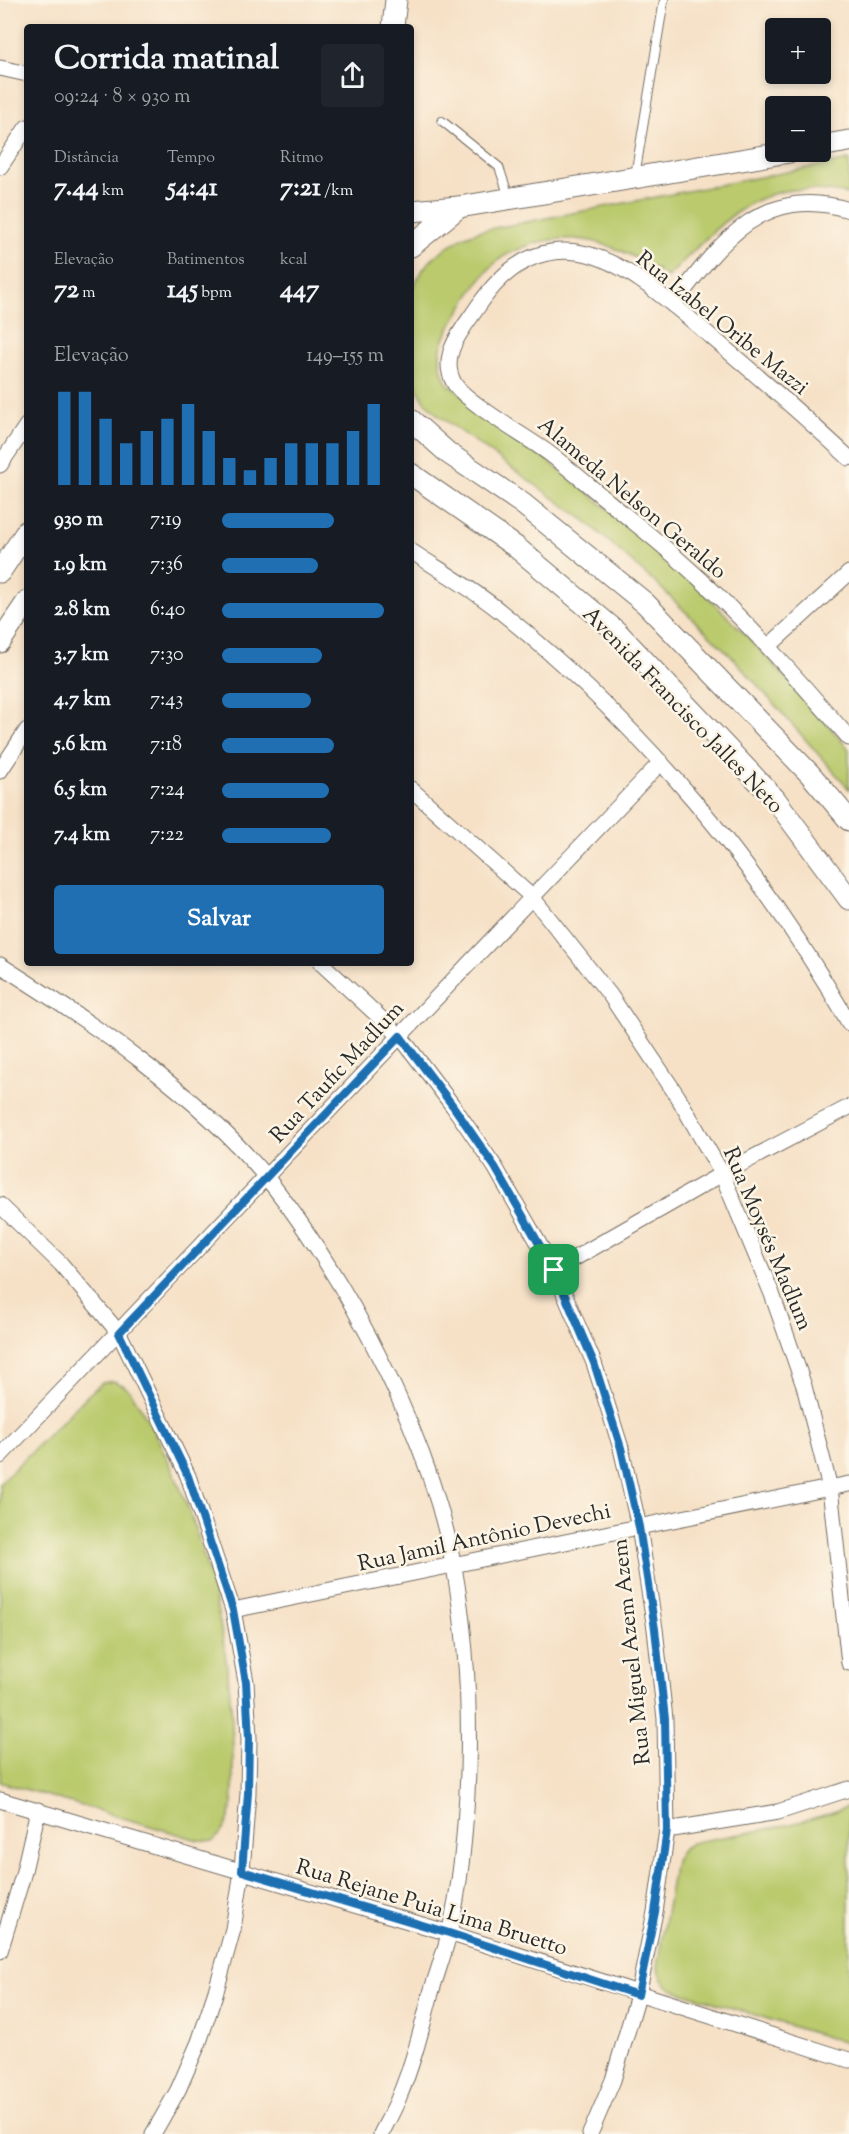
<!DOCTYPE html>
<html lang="pt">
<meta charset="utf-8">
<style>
:root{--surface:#171b24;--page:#20242c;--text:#f1f3f6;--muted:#9ea1a6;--accent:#1f6fb2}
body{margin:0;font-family:"Sorts Mill Goudy",serif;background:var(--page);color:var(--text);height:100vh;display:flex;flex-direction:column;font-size:22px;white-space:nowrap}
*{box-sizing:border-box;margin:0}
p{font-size:20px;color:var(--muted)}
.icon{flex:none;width:33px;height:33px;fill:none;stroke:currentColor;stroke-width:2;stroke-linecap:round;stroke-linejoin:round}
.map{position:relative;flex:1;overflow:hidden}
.panel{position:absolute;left:24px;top:24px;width:390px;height:942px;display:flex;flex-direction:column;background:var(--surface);border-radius:6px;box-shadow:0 3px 9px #0003}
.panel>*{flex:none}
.controls{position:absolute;left:765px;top:18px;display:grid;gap:12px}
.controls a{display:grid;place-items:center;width:66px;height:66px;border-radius:6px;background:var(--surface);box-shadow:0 3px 9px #0003;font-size:30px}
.pin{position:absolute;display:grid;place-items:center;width:51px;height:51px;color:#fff;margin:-26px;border-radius:12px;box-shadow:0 3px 9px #0006}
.round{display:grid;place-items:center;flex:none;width:63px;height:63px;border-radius:6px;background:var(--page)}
.head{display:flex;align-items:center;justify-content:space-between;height:102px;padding:0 30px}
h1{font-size:33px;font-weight:700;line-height:45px}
.metrics{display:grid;grid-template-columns:repeat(3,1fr);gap:9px;height:102px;padding:6px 30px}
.metrics div{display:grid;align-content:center}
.metrics b{font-size:26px;font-weight:700}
.metrics small{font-size:16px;font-weight:400}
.metrics p{font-size:16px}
.chart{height:168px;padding:12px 30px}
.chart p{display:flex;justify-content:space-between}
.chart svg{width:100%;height:108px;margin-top:6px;stroke:var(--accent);stroke-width:6}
.action{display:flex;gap:12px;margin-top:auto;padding:12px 30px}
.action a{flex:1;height:69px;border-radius:6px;background:var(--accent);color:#fff;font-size:24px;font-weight:700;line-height:69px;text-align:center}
ul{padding:0 30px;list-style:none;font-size:20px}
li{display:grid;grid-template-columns:96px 72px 1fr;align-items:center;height:45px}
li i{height:15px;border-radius:8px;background:var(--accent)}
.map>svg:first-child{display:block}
.green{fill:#baca6d;stroke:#727a4c;stroke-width:1.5}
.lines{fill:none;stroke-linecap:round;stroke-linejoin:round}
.lane-casing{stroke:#726b62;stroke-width:10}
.street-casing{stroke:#726b62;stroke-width:17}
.secondary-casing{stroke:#726b62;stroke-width:23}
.lane{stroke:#fff;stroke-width:8}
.street{stroke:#fff;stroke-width:15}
.secondary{stroke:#fff;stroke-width:21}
.route-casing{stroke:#fff;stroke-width:12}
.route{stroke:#1f6fb2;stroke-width:8}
.labels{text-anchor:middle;stroke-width:5;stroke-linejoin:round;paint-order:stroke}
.street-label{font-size:22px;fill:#2b2b2b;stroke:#fcf5e5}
</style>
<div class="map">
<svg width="849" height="2134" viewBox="0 0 849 2134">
<rect width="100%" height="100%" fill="#fcf5e5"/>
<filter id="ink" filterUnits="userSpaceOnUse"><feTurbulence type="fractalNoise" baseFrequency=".0167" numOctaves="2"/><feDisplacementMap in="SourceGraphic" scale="12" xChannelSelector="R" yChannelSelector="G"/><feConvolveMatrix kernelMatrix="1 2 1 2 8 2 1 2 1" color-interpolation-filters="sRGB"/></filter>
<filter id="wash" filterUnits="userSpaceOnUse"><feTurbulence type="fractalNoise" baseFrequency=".008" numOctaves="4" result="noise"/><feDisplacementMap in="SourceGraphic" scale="24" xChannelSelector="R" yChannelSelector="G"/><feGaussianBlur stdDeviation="1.35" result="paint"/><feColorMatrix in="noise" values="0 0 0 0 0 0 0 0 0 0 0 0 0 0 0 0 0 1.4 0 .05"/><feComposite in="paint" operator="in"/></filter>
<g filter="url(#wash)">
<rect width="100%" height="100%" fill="#f6e1c7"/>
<g class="green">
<path d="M849,160V194C824,190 795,186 770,195C729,209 698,247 668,277C623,248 581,227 527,246C516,250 503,255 495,263C479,278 469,297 457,315C442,339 433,356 447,383C524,443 604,502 677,568C739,624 794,686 849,749V789L736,661L661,588L587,522L438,415L426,403L411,378V291L424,268L436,255L463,237L479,231Z"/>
<path d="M113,1381L123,1385L131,1392C199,1500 233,1633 233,1761C232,1790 238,1821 213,1841L198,1840L0,1782V1483L89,1394L102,1383Z"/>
<path d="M849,1806V2044L671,1989C662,1981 657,1973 658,1961L675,1861L683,1848L691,1843C741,1833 802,1826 849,1806Z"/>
</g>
</g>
<g filter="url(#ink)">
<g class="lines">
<defs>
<g id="lane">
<polyline points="442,121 499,167 509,197"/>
<polyline points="635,176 664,0"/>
</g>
<g id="street">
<polyline points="0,68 27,74"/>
<polyline points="0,167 27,127"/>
<path d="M673,305C719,244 762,183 849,210"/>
<path d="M849,458C805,417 760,378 714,339C680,311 628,262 583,253C537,244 504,268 479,305C464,328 438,354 454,383C464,401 530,439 550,454C570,469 589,486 609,502C633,522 657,540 680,561C742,615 795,676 849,738"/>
<polyline points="0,465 27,425"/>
<path d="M411,551C441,571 473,589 501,612C642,725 760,866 849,1023"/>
<polyline points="769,646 849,573"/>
<polyline points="0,771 27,730"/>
<polyline points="411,789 532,897 610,995 678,1097 722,1174 772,1294 804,1386 830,1488 849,1663"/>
<polyline points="321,963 400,1036 453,1106 495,1167 554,1270 594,1363 621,1448 639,1527 655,1629 665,1719 667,1830 655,1912 638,1995 613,2080 590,2134"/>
<path d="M0,965C95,1025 193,1090 266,1177C299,1217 327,1262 353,1307C398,1388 437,1476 454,1567C466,1634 470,1703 468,1771C466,1825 462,1881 449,1934C444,1954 437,1973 431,1993C422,2027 413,2064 399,2097C394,2110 387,2122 381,2134"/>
<polyline points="0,1205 61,1264 119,1333 188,1476 233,1610 246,1682 249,1739 248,1793 242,1871 233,1929 216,1991 199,2042 178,2090 153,2134"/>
<polyline points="554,1270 722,1174 849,1107"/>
<polyline points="0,1456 661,762"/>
<polyline points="233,1610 849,1484"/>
<polyline points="0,1800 449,1933 849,2060"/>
<polyline points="667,1830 778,1812 849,1789"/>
<polyline points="0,1951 23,1875 38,1810"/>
</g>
<g id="secondary">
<polyline points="393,27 396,0"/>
<polyline points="820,146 849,141"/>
<polyline points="411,211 459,207 789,152"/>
<polyline points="411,246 459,207"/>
<polyline points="411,420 448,453 523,504 645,603 810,774 849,820"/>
<polyline points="411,474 516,547 616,631 775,799 849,899"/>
<polyline points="0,572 27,531"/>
<polyline points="0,642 27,602"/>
</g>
</defs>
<use href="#lane" class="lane-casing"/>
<use href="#street" class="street-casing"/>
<use href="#secondary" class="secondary-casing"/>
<use href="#lane" class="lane"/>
<use href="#street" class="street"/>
<use href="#secondary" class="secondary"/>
</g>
</g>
<g class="lines" filter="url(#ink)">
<defs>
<polygon id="route" points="400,1036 453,1106 495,1167 554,1270 594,1363 621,1448 639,1527 655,1629 665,1719 667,1830 655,1912 638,1995 449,1933 242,1871 248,1793 249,1739 246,1682 233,1610 188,1476 119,1333"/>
</defs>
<use href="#route" class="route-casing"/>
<use href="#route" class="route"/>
</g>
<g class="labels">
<g class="street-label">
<text transform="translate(723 322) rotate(39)" y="8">Rua Izabel Oribe Mazzi</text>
<text transform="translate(633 497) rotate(40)" y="8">Alameda Nelson Geraldo</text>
<text transform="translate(684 709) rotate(46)" y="8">Avenida Francisco Jalles Neto</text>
<text transform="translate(336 1071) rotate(-47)" y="8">Rua Taufic Madlum</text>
<text transform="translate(769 1238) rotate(67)" y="8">Rua Moysés Madlum</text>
<text transform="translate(484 1536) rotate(-12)" y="8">Rua Jamil Antônio Devechi</text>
<text transform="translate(630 1652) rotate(-96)" y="8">Rua Miguel Azem Azem</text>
<text transform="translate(432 1906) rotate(17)" y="8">Rua Rejane Puia Lima Bruetto</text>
</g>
</g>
</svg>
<div class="controls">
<a>+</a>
<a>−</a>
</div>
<div class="pin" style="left:554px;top:1270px;background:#1e9e55"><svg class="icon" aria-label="arrive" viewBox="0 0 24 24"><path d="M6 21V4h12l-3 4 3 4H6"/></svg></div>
<section class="panel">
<div class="head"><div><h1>Corrida matinal</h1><p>09:24 · 8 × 930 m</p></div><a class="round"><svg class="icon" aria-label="share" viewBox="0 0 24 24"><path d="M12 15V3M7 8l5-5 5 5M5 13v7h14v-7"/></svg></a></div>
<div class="metrics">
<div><p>Distância</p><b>7.44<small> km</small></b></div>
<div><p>Tempo</p><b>54:41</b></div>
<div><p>Ritmo</p><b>7:21<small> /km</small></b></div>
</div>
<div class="metrics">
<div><p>Elevação</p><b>72<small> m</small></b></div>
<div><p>Batimentos</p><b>145<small> bpm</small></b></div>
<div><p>kcal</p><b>447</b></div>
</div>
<div class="chart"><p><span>Elevação</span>149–155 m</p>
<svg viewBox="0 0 160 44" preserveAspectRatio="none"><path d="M5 44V6M15 44V6M25 44V17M35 44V27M45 44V22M55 44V17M65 44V11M75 44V22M85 44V33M95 44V38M105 44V33M115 44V27M125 44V27M135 44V27M145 44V22M155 44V11"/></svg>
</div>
<ul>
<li><b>930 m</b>7:19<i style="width:69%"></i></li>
<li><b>1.9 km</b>7:36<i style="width:59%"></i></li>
<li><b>2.8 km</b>6:40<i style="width:100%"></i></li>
<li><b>3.7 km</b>7:30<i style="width:62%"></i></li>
<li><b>4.7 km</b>7:43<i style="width:55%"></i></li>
<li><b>5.6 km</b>7:18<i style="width:69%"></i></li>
<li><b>6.5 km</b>7:24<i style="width:66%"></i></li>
<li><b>7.4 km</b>7:22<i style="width:67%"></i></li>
</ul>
<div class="action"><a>Salvar</a></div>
</section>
</div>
